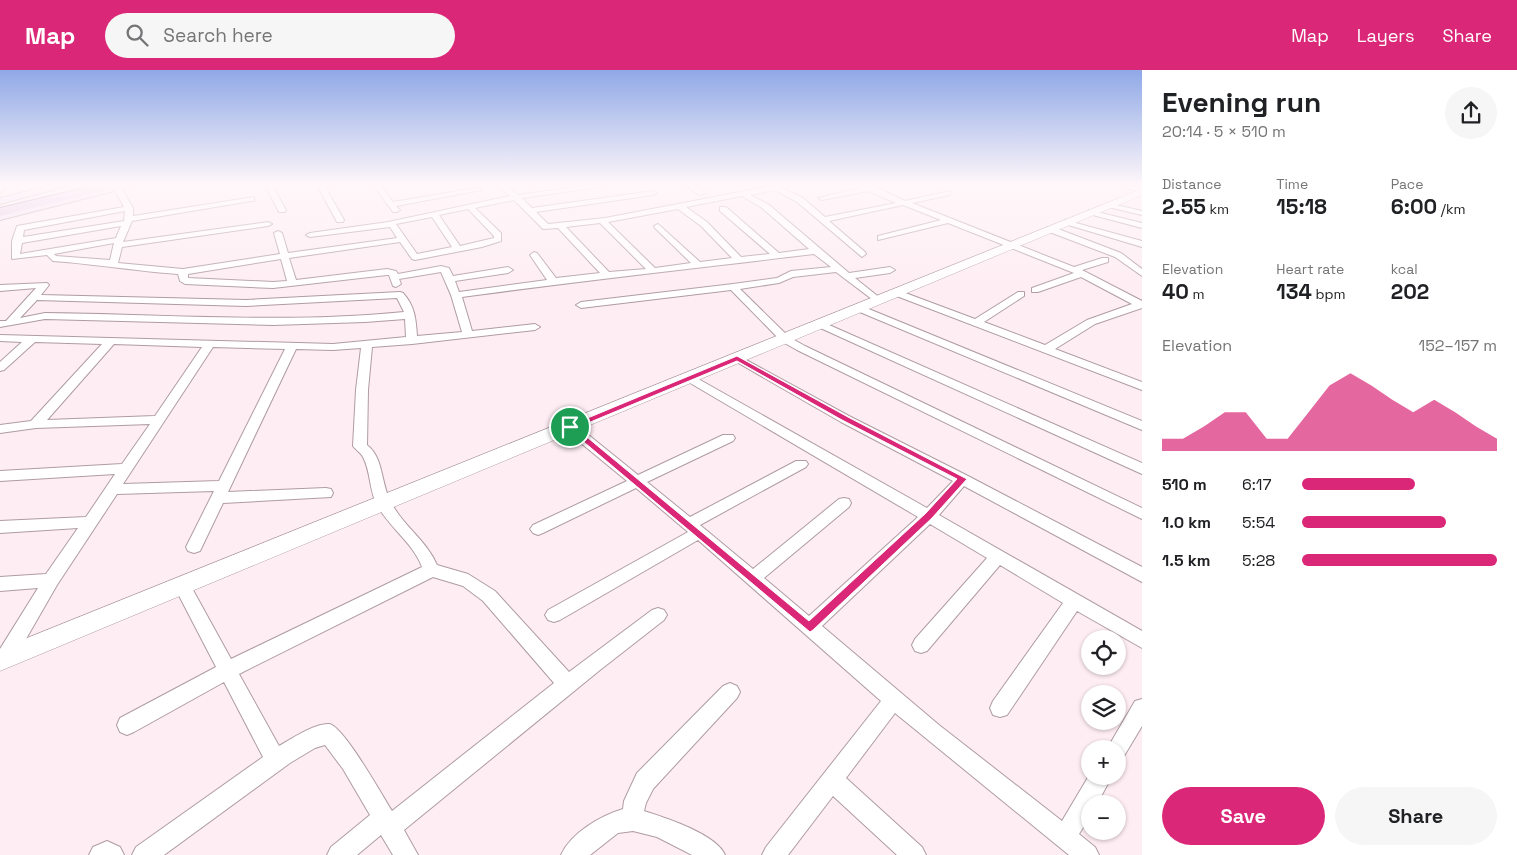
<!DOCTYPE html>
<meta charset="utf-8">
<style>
:root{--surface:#fff;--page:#f6f6f6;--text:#202124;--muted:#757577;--accent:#db2777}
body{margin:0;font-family:"Space Grotesk",sans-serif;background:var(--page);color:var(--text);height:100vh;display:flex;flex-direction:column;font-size:19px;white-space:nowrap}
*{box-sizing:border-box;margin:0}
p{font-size:16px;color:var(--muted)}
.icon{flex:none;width:28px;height:28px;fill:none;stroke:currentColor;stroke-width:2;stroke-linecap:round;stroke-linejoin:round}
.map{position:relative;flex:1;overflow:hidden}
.drawer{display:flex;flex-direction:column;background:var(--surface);width:375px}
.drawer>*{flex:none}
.tools{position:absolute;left:1081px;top:560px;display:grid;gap:10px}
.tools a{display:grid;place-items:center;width:45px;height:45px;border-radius:50%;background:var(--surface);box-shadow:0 1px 4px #0004;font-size:25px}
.pin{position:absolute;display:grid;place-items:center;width:42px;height:42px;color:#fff;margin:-21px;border:2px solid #fff;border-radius:50%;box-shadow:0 1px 5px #0007}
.round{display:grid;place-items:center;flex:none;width:52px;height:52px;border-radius:26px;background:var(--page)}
.head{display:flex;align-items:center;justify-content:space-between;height:85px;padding:0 20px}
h1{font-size:28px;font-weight:700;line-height:38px}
.stats{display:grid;grid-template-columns:repeat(3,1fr);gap:8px;height:85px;padding:5px 20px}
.stats div{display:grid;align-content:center}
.stats b{font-size:21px;font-weight:700}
.stats small{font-size:14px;font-weight:400}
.stats p{font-size:14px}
.chart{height:140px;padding:10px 20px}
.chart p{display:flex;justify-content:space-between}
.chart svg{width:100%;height:90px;margin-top:5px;fill:var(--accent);opacity:.7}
.button{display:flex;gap:10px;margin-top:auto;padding:10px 20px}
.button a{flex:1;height:58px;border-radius:30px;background:var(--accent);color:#fff;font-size:20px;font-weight:700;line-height:58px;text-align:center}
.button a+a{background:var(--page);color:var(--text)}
ul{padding:0 20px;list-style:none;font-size:16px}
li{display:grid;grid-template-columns:80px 60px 1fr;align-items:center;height:38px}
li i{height:12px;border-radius:6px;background:var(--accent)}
header{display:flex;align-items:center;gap:30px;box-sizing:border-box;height:70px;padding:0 25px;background:var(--accent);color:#fff}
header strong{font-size:24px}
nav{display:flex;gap:28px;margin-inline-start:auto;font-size:18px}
.search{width:350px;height:45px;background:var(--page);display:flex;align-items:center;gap:12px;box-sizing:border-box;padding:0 18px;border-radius:28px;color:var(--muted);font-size:19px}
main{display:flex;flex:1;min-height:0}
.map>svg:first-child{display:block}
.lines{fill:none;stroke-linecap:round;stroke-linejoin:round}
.minor-casing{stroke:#af9ca3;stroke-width:2}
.tertiary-casing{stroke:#af9ca3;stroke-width:1}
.secondary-casing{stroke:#af9ca3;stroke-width:2}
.primary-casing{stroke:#8d6a8d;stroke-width:2}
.minor{fill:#fff;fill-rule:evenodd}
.tertiary{fill:#fff;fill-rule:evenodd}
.secondary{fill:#f1e2f2;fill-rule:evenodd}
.primary{fill:#e3c5e5;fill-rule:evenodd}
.route{fill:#db2777;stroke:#fff;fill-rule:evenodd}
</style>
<header>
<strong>Map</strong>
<div class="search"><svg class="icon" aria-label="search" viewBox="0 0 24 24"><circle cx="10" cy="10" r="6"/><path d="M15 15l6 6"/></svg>Search here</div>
<nav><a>Map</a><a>Layers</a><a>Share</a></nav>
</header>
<main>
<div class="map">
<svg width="1142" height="785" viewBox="0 0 1142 785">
<rect width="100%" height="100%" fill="#feedf3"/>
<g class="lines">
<defs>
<g id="minor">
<polygon points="1,115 8,115 0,123 0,116"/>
<path d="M112,115H119L133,138V146L254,127V131H251L132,151L123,172L268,152L272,154L268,156L122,177L118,193L183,199L280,184L274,163L278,161L282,163L288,183L397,168L390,157L310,167L306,165L310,163L388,152L510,126L498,115H506L518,125L590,115H613L522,128L532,138L653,121L657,123L653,125L536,142L548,154L605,148L777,115H794L784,119L803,128L825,147L896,133L868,121L822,130L818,128L861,118L857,115L873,116L905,131L950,121V125L912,133L1074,197L1102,188H1108V192L1082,200L1142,231V238L1095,254L1055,279L1142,312V320L894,225V221H900L975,249L1018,222H1024V226L984,252L1045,275L1087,250L1132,234L1081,207L1038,222H1032V218L1074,203L948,153L878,170V166L941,150L903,135L829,151L865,182L866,184L862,187L797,132L775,120L750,125L768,134L849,203L890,197L895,200L890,203L855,208L880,228V232L877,233L836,202L793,207L779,213L740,219L789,267L805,276L1142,438V449L797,280L781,271L731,220L581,238L576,235L581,232L733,214L777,208L791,201L831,197L814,184C697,198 579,211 462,227L472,261L535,254L540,257L535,260L412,274L372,277L368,320L367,375C383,387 381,411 389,428C400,454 426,469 437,495L468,504L495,521L569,602L652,540L658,538L664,540L667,545L664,550L600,600L404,760L418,785H393L381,765L357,785H327L331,777L370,745L343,699L325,675L315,678L290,693L164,785H132L136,777L263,687L224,612L134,662L127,665L120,662L117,655L120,648L216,597L174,516L176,511L182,509L188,511L231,589L422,497C414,474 389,457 377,435C369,420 371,402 363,387C361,383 356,380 353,376L356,320L361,278L333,280L296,279L228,422L326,418L331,419L333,423L331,427L223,433L200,481L194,483L188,481L186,477L214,421L117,424L57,515L11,595L4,597L0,596V579L38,518L0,521V507L46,504L78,458L0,463V451L86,447L115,404L0,411V401L122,394L150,354L36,358L0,363V355L31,351L102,274L35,272L4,300L0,301V292L22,272L0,271V265L333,274L406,267L405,249L365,252L273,255L45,249L0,257V251H6L36,218L0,221V215L47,213L49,215L41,225L246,230L400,222L403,223C415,236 416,250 417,266L462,262L451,225L441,202L399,209L401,214L396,217L393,216L389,205H387L273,218L185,214L180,211L178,204C136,201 95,194 53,191L47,185L12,189V171L17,156L124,137ZM742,126L762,138L809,179L779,183L726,137H720V141L770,184L741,187L707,152L686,137ZM514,130L543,159L558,158L600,203L556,208L537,183L534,182L530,185L547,210L459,222L455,211L508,203L513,200L508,197L453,206L449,198L441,196L398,204L396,201L387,199L296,210L289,188L400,172L412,189L415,190L482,177L501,171V163L475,138ZM468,139L494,166V168L460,176L439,145ZM678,139L701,156L732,188L700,192L658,154L654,156L655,158L691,193L655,198L608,152ZM125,141L124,151L23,167L24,160ZM432,147L452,177L417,184L396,154ZM600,153L646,199L609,202L566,157ZM121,156L116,168L20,184L22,173ZM114,173L110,190L56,186L54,184ZM281,189L287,211L273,212L188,208V204ZM397,228L404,242C284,254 165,244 45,243L20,248L37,230L246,236ZM114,274L202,277L155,346L47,350ZM213,277L285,279L219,411L123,414ZM433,507L463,516L483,531L554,613L392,741C383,727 343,655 329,654C315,653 291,669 279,676L239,604Z"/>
<polygon points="265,115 272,115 286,140 285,142 279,142"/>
<polygon points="317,115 324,115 344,150 343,152 337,152"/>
<polygon points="373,115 380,115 393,132 477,118 481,120 396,136 400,140 396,142 393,142"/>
<polygon points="685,115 694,115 706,123 699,125"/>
<polygon points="1120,115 1142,118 1142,122 1120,117"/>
<polygon points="1108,133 1142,141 1142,145 1108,137"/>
<polygon points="1089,140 1142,153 1142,158 1089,144"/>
<polygon points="1065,150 1142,171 1142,177 1065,154"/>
<polygon points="1047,157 1053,157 1121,183 1142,199 1142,206 1115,187 1047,161"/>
<polygon points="859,235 1142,351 1142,360 855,240 855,236"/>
<polygon points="820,251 1142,393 1142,404 816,256 815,254 816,252"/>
<polygon points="737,285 849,346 968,406 1142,497 1142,512 964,416 939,445 1142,561 1142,578 1077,541 1007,645 1000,647 993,645 990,638 993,631 1063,533 1000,495 927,581 921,583 915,581 912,575 915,569 987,488 930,454 822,556 939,655 1062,751 1090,704 1090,706 1112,706 1097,734 1090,734 1090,746 1079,764 1095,777 1099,785 1069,785 895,643 846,708 922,777 926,785 897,785 833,726 788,785 762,785 766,777 881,631 698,470 560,550 554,552 548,550 545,545 548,540 688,462 636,418 543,463 538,465 533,463 530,459 533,455 627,411 565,360 564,357 565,354 575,354 638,405 723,365 733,365 735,368 733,371 647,412 690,447 796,391 806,391 808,394 806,397 700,455 753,499 839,429 844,428 849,429 851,433 849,437 764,508 809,546 918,447 685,310 683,308 685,306 693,306 927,438 953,411 841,352 733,290 731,288"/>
<path d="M730,613L737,616L740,622L737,628L653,719L646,733L644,741C666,748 716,764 725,785H692L657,767L633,761L618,763L590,785H561C571,763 600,746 623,739L624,731L637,703L723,616Z"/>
<polygon points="1142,629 1142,656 1124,686 1118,689 1118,679 1107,679 1135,631"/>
<polygon points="107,771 120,777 124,785 89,785 93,777"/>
</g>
<polygon id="tertiary" points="1142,119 1142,125 0,601 0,579"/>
<g id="secondary">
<polygon points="51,115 71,115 0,134 0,128"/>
<polygon points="118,115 138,115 0,150 0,144"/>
</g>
<polygon id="primary" points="97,115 120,115 118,117 0,146 0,138"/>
</defs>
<use href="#minor" class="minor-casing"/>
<use href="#tertiary" class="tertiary-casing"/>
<use href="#secondary" class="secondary-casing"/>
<use href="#primary" class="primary-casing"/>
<use href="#minor" class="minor"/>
<use href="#tertiary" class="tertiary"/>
<use href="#secondary" class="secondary"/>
<use href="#primary" class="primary"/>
</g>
<linearGradient id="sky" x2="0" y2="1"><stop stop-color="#8fa9e7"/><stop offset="0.51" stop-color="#fff7fa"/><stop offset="1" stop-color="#fff7fa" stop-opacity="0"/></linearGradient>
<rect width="1142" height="225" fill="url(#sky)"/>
<path class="route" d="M737,286L848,347L967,409L932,448L813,560L810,562L566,357ZM737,291L842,350L957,409L926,443L809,551L576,358Z"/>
</svg>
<div class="tools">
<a><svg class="icon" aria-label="locate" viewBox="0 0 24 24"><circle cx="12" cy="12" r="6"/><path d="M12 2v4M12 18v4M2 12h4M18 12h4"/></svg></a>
<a><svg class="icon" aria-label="layers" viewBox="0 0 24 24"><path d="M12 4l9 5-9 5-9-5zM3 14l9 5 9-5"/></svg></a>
<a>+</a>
<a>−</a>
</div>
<div class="pin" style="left:570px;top:357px;background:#1e9e55"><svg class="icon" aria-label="arrive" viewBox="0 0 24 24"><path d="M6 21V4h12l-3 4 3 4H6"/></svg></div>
</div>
<section class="drawer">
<div class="head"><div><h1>Evening run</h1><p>20:14 · 5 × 510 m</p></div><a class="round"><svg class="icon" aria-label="share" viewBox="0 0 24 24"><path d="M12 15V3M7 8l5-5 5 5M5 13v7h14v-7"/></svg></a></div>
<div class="stats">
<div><p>Distance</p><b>2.55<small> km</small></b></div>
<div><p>Time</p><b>15:18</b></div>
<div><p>Pace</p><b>6:00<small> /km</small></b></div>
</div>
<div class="stats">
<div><p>Elevation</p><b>40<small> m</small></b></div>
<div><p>Heart rate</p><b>134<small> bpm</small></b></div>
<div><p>kcal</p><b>202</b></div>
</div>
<div class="chart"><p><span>Elevation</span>152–157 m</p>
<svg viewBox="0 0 160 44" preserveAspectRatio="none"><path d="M0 44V38L10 38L20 32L30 25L40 25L50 38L60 38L70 25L80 12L90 6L100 12L110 19L120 25L130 19L140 25L150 32L160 38V44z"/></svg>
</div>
<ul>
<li><b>510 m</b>6:17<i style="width:58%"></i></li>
<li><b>1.0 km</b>5:54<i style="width:74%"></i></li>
<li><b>1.5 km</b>5:28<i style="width:100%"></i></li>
</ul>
<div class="button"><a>Save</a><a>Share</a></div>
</section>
</main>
